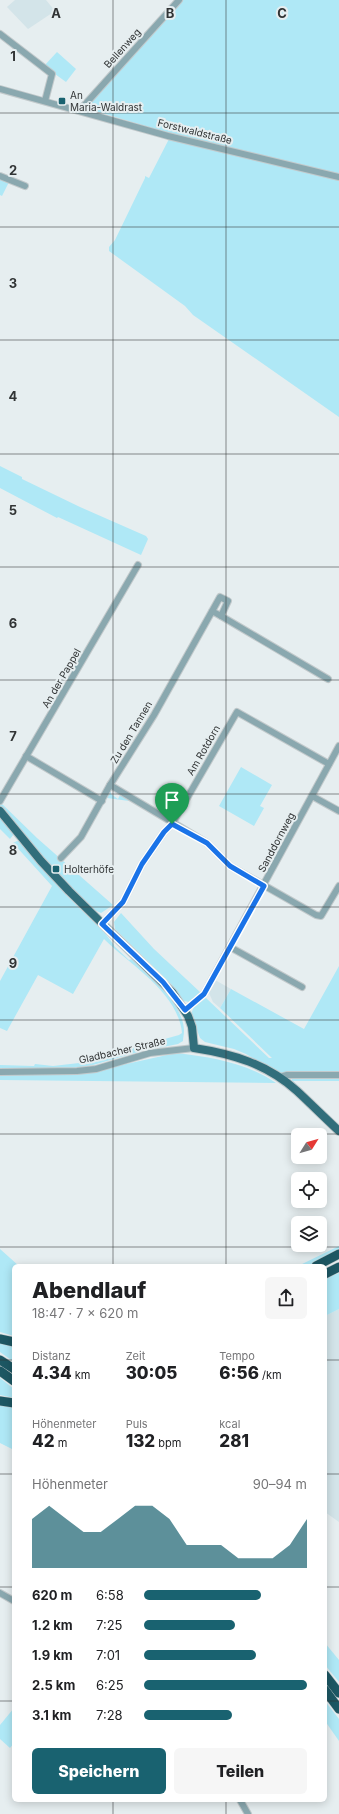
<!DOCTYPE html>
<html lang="de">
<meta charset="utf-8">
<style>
:root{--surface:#fff;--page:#f6f6f6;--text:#202124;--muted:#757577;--accent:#196270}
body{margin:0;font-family:Inter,sans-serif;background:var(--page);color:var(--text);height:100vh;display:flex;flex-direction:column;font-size:15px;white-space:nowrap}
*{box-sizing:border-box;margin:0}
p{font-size:13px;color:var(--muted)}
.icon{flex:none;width:22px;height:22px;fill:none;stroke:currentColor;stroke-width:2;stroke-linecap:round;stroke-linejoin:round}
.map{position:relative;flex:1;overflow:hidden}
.details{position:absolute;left:12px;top:1264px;width:315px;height:538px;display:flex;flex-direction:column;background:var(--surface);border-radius:6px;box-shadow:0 2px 10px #0003}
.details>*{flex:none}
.needle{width:26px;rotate:53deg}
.fabs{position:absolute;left:291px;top:1128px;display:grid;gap:8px}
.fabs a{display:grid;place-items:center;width:36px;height:36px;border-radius:6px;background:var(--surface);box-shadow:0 2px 10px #0003;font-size:20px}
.pin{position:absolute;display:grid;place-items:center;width:34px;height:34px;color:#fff;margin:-41px -17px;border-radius:50% 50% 50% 0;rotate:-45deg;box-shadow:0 0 4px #0007}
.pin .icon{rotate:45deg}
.round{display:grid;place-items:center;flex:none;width:42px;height:42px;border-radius:6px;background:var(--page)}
.summary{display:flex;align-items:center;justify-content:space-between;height:68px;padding:0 20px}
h1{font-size:22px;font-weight:800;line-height:30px}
.metrics{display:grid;grid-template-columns:repeat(3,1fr);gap:6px;height:68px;padding:4px 20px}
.metrics div{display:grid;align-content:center}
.metrics b{font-size:17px;font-weight:800}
.metrics small{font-size:11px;font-weight:400}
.metrics p{font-size:11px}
.chart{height:112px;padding:8px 20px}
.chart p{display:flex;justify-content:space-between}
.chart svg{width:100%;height:72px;margin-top:4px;fill:var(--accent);opacity:.7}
.cta{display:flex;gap:8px;margin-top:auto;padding:8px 20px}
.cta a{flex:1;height:46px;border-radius:6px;background:var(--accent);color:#fff;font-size:16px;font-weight:800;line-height:46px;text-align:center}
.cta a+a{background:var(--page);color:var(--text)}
ul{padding:0 20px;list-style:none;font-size:13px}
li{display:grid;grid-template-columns:64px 48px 1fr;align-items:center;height:30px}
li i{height:10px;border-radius:5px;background:var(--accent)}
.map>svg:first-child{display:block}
.built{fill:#d3e4e9}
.green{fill:#afe8f6}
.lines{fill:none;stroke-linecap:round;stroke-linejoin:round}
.minor-casing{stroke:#c2c9cb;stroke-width:8}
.major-casing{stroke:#c2c9cb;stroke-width:10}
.highway-casing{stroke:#c2c9cb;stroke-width:10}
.minor{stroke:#8aa8af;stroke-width:6}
.major{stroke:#316e7b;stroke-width:8}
.highway{stroke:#1d5763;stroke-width:9}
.route-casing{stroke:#fff;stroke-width:8}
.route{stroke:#1a73e8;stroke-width:5}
.grid{fill:none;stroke:#313435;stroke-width:1;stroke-opacity:0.55}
.poi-dot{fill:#196270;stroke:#e6eef0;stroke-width:1.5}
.labels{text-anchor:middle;stroke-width:4;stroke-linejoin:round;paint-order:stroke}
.street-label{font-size:10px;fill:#313435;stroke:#e6eef0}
.poi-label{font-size:10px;fill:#313435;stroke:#e6eef0;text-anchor:start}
.grid-label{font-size:13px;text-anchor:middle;font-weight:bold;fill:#313435;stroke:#e6eef0;stroke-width:4;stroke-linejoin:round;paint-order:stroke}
</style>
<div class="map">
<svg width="339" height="1814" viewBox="0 0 339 1814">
<rect width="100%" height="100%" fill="#e6eef0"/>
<g class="built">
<polygon points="15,0 46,0 55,11 28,29 7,7"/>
<polygon points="215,980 231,989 220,1008 213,1002 209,993"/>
<polygon points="339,1309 339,1522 325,1512 325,1316"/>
</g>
<g class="green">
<polygon points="182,0 339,0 339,175 172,134 85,108"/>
<polygon points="57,52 76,69 66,82 44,66"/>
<polygon points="169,139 339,179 339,417 193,315 185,306 109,251 109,247 115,240 145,178 145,176 149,178"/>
<polygon points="0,177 10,180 2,196 0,195"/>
<polygon points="0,466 22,477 22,479 80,507 146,536 148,539 141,555 58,517 57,518 0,488"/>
<polygon points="241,767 272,785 260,806 264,808 254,826 219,806"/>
<polygon points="111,790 111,794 118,799 120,795 129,801 107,798"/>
<polygon points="0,802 37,838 113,905 101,913 94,910 43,859 0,807"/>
<polygon points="0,817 14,834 10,839 0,829"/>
<path d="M17,841H20L66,895L104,932L114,945V946L129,960L131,959C151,973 184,1006 184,1031C184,1035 183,1037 183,1041L178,1044L138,1052L93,1065L67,1069H0V1065L34,1066L35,1064L53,1066L79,1063L179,1035L182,1033C178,992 130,965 104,939L73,994L38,975L7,1031L0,1028V981L52,886L13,843Z"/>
<polygon points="121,913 154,949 201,993 189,1002 184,1001 171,984 115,929 114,922"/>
<polygon points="339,966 339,1072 295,1071 280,1074 246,1054 234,1049 205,1042 200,1038 191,1014 194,1007 206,998 269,1058 272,1058 220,1008 231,989 304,1029"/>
<path d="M176,1053C211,1057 247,1063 276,1083L0,1080V1075H55L90,1072Z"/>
<polygon points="293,1077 319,1079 339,1078 339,1081 293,1081 339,1125 339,1127 291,1081"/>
<polygon points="339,1246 339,1251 310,1266 298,1266"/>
<polygon points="0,1249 19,1266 14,1266 14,1336 0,1332"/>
<polygon points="339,1273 339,1309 325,1316 325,1278"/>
<polygon points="0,1341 14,1344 14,1362 0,1352"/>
<polygon points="0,1378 14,1389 14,1398 0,1395"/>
<polygon points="0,1405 14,1407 14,1450 0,1443"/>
<polygon points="325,1643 339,1660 339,1682 325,1665"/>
<polygon points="325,1701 339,1719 339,1741 325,1721"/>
<polygon points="14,1708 14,1743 10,1748 0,1739 0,1725"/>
</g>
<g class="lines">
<defs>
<g id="minor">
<polyline points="0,34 52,74 45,101"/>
<polyline points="0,89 168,136 339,177"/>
<polyline points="80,110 179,0"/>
<polyline points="0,176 25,186"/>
<polyline points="221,616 328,679"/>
<polyline points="26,756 102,801"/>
<polyline points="110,785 207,843 230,866 316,915 321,916 339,886"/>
<polyline points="312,796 339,811"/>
<polyline points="0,801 138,565"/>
<polyline points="61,858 81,837 110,785 154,715 220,597 228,601 221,616 212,611"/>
<polyline points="102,924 123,902 142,864 164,832 172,824 237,712 329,764"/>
<polyline points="230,947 302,987"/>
<polyline points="185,1010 204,994 339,746"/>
<polyline points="0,1072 77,1071 96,1069 150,1053 194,1048"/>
<polyline points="280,1077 287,1075 339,1075"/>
<polyline points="0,1593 14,1601"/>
<polyline points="240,1800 248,1814"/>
</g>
<path id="major" d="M0,811L41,861L69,891L172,992L188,1016L192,1027L194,1048C233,1054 267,1064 297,1091C311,1104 325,1118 339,1131"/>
<g id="highway">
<polyline points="316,1266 339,1254"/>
<polyline points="325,1274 339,1267"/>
<polyline points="0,1339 14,1342"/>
<polyline points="0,1360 14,1369"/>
<polyline points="0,1371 14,1381"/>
<polyline points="0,1401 14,1403"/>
<polyline points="325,1675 339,1693"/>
<polyline points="325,1690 339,1709"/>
</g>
</defs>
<use href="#minor" class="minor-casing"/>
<use href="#major" class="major-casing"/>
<use href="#highway" class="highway-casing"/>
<use href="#minor" class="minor"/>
<use href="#major" class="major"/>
<use href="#highway" class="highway"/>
</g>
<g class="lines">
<defs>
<polygon id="route" points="172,824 207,843 230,866 264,886 204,994 185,1010 163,982 102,924 123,902 142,864 164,832"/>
</defs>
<use href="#route" class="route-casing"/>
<use href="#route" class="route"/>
</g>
<path class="grid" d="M113,0V1266M226,0V1266M0,113H339M0,227H339M0,340H339M0,454H339M0,567H339M0,680H339M0,794H339M0,907H339M0,1020H339M0,1134H339M0,1247H339M0,1360H14M325,1360H339M0,1474H14M325,1474H339M0,1587H14M325,1587H339M0,1701H14M325,1701H339M113,1800V1814M226,1800V1814"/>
<g class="poi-dot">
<rect x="58" y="97" width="8" height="8" rx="2"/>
<rect x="52" y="865" width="8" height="8" rx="2"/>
</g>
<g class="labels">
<g class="street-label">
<text transform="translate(122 48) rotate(-48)" y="4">Bellenweg</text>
<text transform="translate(195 131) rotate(14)" y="4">Forstwaldstraße</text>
<text transform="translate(61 678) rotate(-60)" y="4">An der Pappel</text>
<text transform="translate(131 732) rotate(-59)" y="4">Zu den Tannen</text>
<text transform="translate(203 750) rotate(-60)" y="4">Am Rotdorn</text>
<text transform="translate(276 842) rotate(-62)" y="4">Sanddornweg</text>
<text transform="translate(122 1050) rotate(-13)" y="4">Gladbacher Straße</text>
</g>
<g class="poi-label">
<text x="70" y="99">An<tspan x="70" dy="12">Maria-Waldrast</tspan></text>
<text x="64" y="873">Holterhöfe</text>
</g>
</g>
<g class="grid-label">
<text x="56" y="18">A</text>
<text x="170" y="18">B</text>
<text x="282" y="18">C</text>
<text x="13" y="61">1</text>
<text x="13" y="175">2</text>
<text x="13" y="288">3</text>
<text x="13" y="401">4</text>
<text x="13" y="515">5</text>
<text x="13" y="628">6</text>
<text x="13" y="741">7</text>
<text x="13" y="855">8</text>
<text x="13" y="968">9</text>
</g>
</svg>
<div class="fabs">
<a><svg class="needle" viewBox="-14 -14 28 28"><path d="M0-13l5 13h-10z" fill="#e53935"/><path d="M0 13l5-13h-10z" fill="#757577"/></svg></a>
<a><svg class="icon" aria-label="locate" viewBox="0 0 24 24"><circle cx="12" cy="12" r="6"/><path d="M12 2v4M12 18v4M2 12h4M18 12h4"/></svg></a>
<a><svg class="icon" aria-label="layers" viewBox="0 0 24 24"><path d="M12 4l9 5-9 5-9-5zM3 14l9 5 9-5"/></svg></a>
</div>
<div class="pin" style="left:172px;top:824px;background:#1e9e55"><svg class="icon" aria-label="arrive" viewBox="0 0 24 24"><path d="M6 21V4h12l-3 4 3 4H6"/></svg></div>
<section class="details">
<div class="summary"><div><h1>Abendlauf</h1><p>18:47 · 7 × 620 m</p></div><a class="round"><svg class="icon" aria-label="share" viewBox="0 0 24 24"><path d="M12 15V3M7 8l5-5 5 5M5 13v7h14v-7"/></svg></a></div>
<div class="metrics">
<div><p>Distanz</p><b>4.34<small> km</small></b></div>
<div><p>Zeit</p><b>30:05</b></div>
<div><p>Tempo</p><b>6:56<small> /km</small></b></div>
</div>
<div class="metrics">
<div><p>Höhenmeter</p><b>42<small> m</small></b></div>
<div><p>Puls</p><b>132<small> bpm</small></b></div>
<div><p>kcal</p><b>281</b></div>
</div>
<div class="chart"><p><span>Höhenmeter</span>90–94 m</p>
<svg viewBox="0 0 160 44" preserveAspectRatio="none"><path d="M0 44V14L10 6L20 14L30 22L40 22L50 14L60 6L70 6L80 14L90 30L100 30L110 30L120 38L130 38L140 38L150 30L160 14V44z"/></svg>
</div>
<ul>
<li><b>620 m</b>6:58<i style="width:72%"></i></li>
<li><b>1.2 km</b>7:25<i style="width:56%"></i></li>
<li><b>1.9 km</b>7:01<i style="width:69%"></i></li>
<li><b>2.5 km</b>6:25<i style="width:100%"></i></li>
<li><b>3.1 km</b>7:28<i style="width:54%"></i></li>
</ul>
<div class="cta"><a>Speichern</a><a>Teilen</a></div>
</section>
</div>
